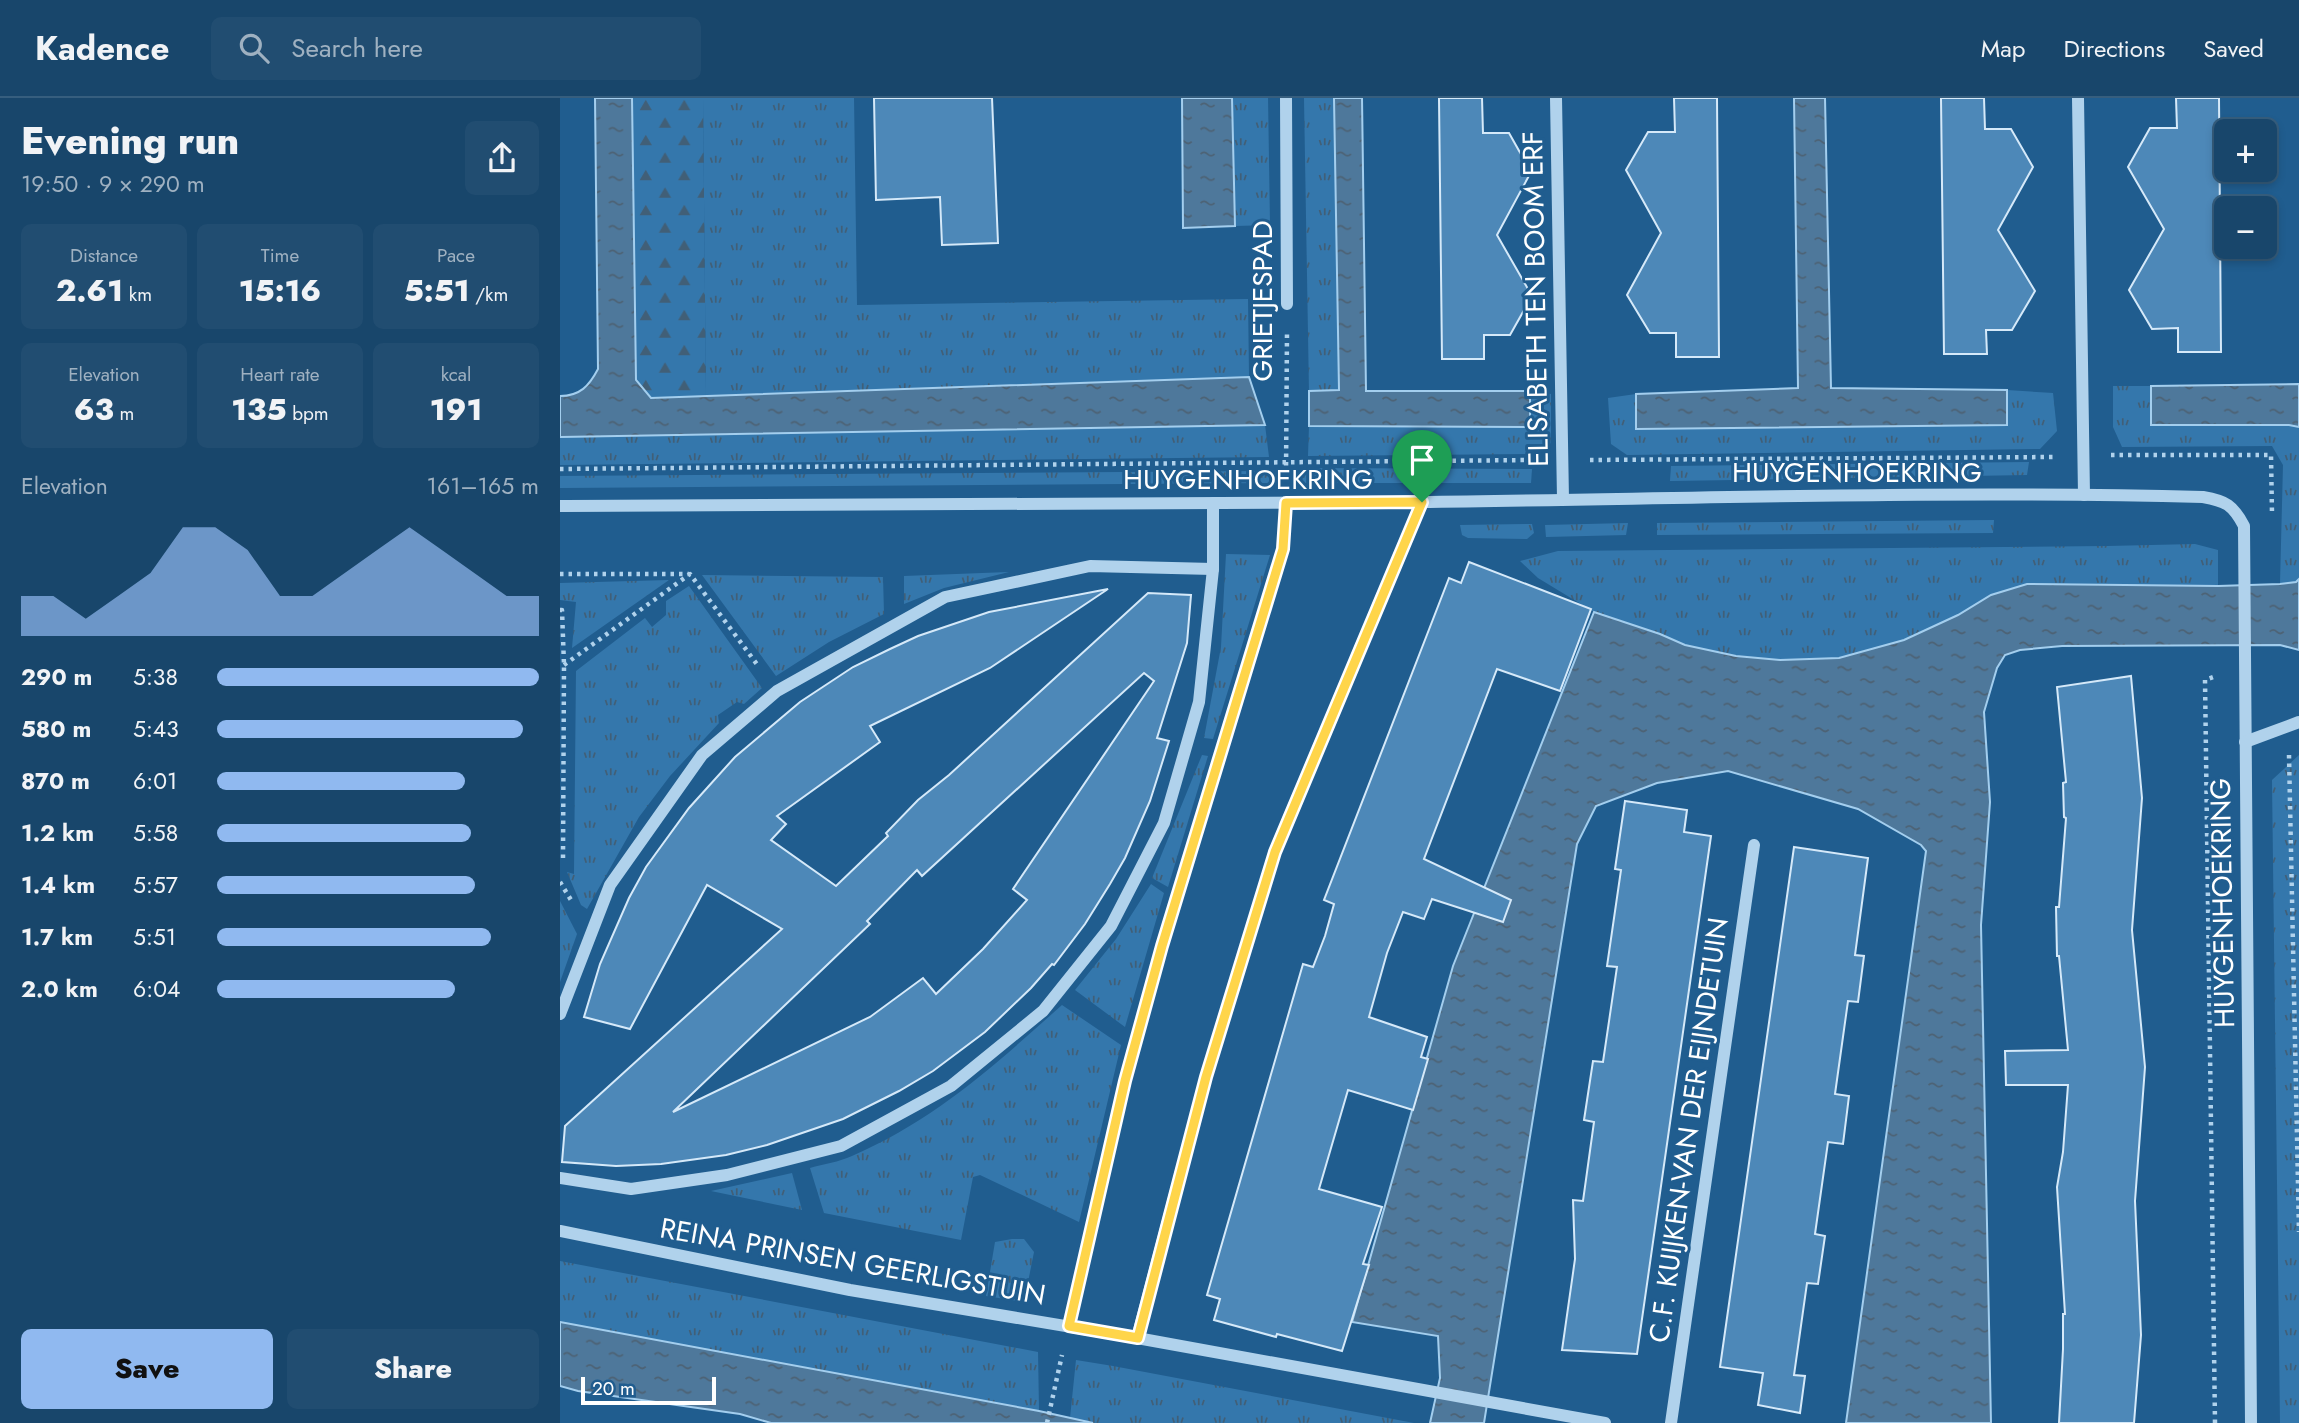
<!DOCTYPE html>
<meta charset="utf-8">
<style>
:root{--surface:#18466b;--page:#214d71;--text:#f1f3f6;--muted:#9fb1c1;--line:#365e7e;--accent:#90b9f0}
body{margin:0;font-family:Jost,sans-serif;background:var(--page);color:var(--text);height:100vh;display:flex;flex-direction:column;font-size:26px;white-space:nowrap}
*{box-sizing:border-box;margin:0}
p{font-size:23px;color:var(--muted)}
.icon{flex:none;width:38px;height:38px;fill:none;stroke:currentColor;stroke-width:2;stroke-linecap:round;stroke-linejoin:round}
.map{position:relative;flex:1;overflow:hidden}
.sheet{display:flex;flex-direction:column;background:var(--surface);width:560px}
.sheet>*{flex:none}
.controls{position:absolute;left:1654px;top:21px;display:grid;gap:14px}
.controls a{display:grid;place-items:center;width:63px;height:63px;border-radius:10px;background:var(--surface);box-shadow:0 4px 10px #0003,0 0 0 2px var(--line);font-size:35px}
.scale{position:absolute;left:21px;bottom:18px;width:135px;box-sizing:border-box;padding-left:7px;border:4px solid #fff;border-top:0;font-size:19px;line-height:24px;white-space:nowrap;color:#fff;-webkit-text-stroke:5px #205d8f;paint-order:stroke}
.pin{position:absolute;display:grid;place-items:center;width:60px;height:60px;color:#fff;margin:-72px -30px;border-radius:50% 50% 50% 0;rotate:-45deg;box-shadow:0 0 7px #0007}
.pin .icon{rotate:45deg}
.round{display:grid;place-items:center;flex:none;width:74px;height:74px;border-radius:10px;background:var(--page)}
.head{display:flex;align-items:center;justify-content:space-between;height:119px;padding:0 21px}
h1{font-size:38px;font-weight:800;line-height:52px}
.stats{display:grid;grid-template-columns:repeat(3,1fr);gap:10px;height:119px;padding:7px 21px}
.stats div{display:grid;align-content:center;border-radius:10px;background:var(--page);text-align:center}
.stats b{font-size:30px;font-weight:800}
.stats small{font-size:19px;font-weight:400}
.stats p{font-size:19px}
.chart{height:196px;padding:14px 21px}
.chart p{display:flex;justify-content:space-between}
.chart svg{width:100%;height:126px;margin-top:7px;fill:var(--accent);opacity:.7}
.primary-button{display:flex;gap:14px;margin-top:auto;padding:14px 21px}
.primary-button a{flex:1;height:80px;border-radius:10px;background:var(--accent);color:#111;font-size:28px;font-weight:800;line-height:80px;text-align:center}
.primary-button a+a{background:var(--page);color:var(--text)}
ul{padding:0 21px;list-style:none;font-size:23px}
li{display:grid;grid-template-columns:112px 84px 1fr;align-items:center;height:52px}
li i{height:18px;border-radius:9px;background:var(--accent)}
header{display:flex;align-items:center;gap:42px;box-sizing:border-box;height:98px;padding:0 35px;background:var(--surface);border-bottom:2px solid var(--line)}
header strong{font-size:33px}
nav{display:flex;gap:38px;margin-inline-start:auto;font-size:24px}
.search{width:490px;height:63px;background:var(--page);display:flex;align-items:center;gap:18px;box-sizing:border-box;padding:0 24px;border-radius:10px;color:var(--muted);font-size:26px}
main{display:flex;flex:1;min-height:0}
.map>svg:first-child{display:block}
.grass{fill:url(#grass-tufts)}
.forest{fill:url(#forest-firs)}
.water{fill:url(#water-ripples);stroke:#a3ceee;stroke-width:2}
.building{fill:#4d88b8;stroke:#d5e9f9;stroke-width:2;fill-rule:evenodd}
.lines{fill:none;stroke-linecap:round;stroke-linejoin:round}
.path{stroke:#b0d2ec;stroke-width:4.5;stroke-dasharray:3.5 5;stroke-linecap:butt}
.minor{stroke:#b0d2ec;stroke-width:12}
.route-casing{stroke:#fff;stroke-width:14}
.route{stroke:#ffd54a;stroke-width:9}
.labels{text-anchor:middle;stroke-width:6;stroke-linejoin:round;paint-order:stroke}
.street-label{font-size:28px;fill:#fff;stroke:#205d8f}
</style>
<header>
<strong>Kadence</strong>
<div class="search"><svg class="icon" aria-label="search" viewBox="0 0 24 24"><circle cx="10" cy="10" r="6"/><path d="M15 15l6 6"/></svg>Search here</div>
<nav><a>Map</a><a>Directions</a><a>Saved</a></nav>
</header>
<main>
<section class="sheet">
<div class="head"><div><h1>Evening run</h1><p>19:50 · 9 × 290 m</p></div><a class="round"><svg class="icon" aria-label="share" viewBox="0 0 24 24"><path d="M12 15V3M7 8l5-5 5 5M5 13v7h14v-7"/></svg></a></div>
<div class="stats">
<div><p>Distance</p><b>2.61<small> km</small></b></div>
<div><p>Time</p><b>15:16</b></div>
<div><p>Pace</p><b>5:51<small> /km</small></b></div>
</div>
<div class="stats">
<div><p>Elevation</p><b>63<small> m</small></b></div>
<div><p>Heart rate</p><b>135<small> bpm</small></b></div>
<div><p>kcal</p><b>191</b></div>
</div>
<div class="chart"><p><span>Elevation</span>161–165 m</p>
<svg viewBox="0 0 160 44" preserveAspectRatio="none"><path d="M0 44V30L10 30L20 38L30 30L40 22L50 6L60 6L70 14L80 30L90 30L100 22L110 14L120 6L130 14L140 22L150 30L160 30V44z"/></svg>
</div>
<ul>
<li><b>290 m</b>5:38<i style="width:100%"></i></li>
<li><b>580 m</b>5:43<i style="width:95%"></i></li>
<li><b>870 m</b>6:01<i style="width:77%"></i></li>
<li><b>1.2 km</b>5:58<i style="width:79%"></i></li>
<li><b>1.4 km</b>5:57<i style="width:80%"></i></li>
<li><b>1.7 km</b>5:51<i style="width:85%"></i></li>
<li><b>2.0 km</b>6:04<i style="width:74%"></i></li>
</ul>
<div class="primary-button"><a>Save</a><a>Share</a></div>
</section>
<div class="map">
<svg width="1739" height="1325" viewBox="0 0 1739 1325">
<defs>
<pattern id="grass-tufts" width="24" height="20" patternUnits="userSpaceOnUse" patternTransform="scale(1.75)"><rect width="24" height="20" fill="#3477ac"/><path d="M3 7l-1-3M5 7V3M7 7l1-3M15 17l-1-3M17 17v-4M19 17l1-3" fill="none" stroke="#415f77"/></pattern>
<pattern id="forest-firs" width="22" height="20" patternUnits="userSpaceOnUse" patternTransform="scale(1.75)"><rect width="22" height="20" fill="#3477ac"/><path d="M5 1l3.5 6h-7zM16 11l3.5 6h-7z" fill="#415f77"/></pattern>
<pattern id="water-ripples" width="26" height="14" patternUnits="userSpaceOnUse" patternTransform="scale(1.75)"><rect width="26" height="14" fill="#4e789b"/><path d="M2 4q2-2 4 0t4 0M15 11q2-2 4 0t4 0" fill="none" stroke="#4d6274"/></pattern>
</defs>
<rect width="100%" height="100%" fill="#205d8f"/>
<g class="grass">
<polygon points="143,0 294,0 297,207 688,201 689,279 146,299"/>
<polygon points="672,0 708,0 710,127 675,128"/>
<polygon points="744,0 774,0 779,293 749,294"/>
<polygon points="1553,288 1591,288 1592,327 1729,327 1739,329 1739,481 1736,484 1720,486 1723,367 1712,348 1562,349 1553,329"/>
<polygon points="1447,292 1493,295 1497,333 1480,351 1067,357 1051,346 1048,300 1076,296 1076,331 1447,327"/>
<polygon points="970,293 991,296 991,345 977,356 748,358 749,328 970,329"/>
<polygon points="705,327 709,359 0,367 0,339"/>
<polygon points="1469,364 1467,377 1110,383 1111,368"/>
<polygon points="743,370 972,371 971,385 742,385"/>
<polygon points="710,373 709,385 0,390 0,378"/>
<polygon points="1434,422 1433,435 1097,437 1097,425"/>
<polygon points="1068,425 1066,437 986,439 985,427"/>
<polygon points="972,426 974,435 967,441 908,440 902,437 900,427"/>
<polygon points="1635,446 1658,452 1658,488 1467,486 1431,497 1398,517 1344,542 1279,560 1220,562 1176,558 1125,547 1100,536 1034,514 978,480 960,463 998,453 1548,448"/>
<polygon points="666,456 710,457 653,641 644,640 661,549"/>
<polygon points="449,474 384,490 344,506 344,478"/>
<polygon points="142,477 323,479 324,516 269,544 216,578"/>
<polygon points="109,482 12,550 16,504 0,502 0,485"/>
<polygon points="129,488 202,590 184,606 177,604 158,617 159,625 110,678 79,719 27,811 21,807 7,774 14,776 16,573 85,520 92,529 106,517 106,503"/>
<polygon points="642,657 648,658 608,789 592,780"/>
<polygon points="1739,657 1739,1325 1720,1325 1712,682"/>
<polygon points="591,786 604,795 565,929 515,892 556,841"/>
<polygon points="0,803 17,836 0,884"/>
<path d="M502,907L561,947L519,1124L420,1077L413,1079L401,1142L264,1115L250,1070C264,1066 279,1064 292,1058C376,1021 435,967 502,907Z"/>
<polygon points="232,1075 242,1112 151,1093"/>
<polygon points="452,1141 464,1141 474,1154 464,1204 426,1198 435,1144"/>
<polygon points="0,1163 478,1254 479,1313 0,1224"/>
<polygon points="516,1262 553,1268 854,1325 533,1325 510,1320"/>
</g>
<polygon class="forest" points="72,0 143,0 146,299 91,300 76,283"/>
<g class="water">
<path d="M35,0H72L76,282L91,300L689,279L705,327L0,339V298C20,298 29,288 38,271Z"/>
<polygon points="622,0 672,0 675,128 623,130"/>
<polygon points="774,0 802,0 806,293 970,293 970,329 749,328 749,293 779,292"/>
<polygon points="1234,0 1265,0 1271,290 1447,292 1447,327 1076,331 1076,296 1238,290"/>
<polygon points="1739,286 1739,329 1729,327 1591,327 1591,288"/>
<polygon points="1739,481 1739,552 1720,547 1502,548 1460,552 1445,557 1437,570 1424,614 1430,704 1421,827 1431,1325 1286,1325 1366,753 1361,747 1298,711 1168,673 1097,685 1036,708 1017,746 924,1325 870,1325 880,1280 878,1238 792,1224 893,868 1034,514 1100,536 1125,547 1176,558 1220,562 1279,560 1344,542 1398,517 1431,497 1467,486 1658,488 1720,486 1736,484"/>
<polygon points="0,1224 479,1313 533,1325 211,1325 180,1316 18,1293 0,1288"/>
</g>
<g class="building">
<polygon points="314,0 432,0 438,145 382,147 380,99 316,102"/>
<polygon points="879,0 922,0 923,35 949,35 971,74 937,137 972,198 950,237 924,237 924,261 882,261"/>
<polygon points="1114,0 1157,0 1159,259 1116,259 1116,235 1090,235 1067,197 1101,135 1066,72 1088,34 1115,34"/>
<polygon points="1381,0 1424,0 1425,31 1451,31 1473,69 1438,132 1475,193 1452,232 1426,232 1427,256 1384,256"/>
<polygon points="1616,0 1659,0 1661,254 1618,254 1618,230 1592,231 1569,192 1604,131 1568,69 1590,30 1617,30"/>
<polygon points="909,464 1031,511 1000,593 937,571 864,761 951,802 943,824 872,801 864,821 843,814 827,855 809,919 867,939 861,959 868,961 853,1012 788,992 759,1091 822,1109 803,1166 809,1167 782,1253 717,1236 716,1239 654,1222 660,1201 647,1197 743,866 753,869 765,838 774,806 764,802 889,480 901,485"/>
<path d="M548,491L430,570L310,628L320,644L217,718L226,726L211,742L276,788L328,738L326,735L358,702L389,677L588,495L631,497L627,545L597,640L609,643L590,703L565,760L550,786L525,826L494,867L492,866L471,890L425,934L373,973L339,993L283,1021L207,1047L166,1057L101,1066L56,1068L2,1064L5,1028L222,831L147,787L70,931L24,919L40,866L69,800L86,769L129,710L175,659L240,604L293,569L330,551L358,538L429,514ZM584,575L594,583L453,791L467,802L423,851L376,896L363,880L310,919L113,1014L310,826L307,823L357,772L362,778Z"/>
<polygon points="1571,578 1582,700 1572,832 1585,969 1575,1103 1581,1237 1574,1325 1499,1325 1503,1251 1503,1216 1505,1216 1497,1089 1503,1054 1508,987 1446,987 1445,953 1508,952 1499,858 1497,858 1496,809 1499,809 1506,720 1504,719 1503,685 1506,684 1497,589"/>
<polygon points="1065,703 1127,712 1124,734 1151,738 1077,1256 1002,1252 1015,1161 1013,1102 1023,1103 1034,1024 1024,1022 1033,963 1043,964 1057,869 1047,868 1061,772 1055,771"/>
<polygon points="1234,749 1308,760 1295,857 1304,858 1298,904 1288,903 1275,996 1289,998 1283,1046 1268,1044 1255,1136 1265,1138 1258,1186 1247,1185 1234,1277 1245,1278 1240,1315 1198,1307 1203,1275 1160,1269"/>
</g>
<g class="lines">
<g class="path">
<polyline points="1551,357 1711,357 1712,416"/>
<polyline points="1030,362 1494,359"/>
<polyline points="0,371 972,362"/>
<polyline points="726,376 727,234"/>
<polyline points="0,476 129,476"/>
<polyline points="0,512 2,512 4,567 3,761 0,761"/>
<polyline points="4,567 130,476 199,569"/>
<polyline points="1729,657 1739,1134"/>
<polyline points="0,784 11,802"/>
<polyline points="515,1201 565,983 602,848 723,451 724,434"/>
<polyline points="487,1325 502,1257"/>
<polyline points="1655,1325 1645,582 1656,578"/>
</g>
<g class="minor">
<polyline points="726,0 727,206"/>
<polyline points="996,0 1003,401"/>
<polyline points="1518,0 1524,397"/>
<path d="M0,408C286,407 572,408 859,404C1120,401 1381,392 1643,399C1666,403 1673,407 1684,428L1691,1325"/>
<polyline points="1685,644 1739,624"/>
<polyline points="0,916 50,787 142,657 217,593 385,499 530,468 653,471"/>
<polyline points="0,1080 71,1091 167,1077 281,1048 391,988 483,913 551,828 604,725 639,604 653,471 653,405"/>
<polyline points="0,1133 290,1192 577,1240 1045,1325"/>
<polyline points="577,1240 646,979 715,753 862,404"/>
<polyline points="1111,1325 1194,747"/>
</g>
</g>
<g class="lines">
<defs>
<polygon id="route" points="862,404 715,754 646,979 578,1240 509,1228 565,983 602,848 723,451 726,405"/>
</defs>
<use href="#route" class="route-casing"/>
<use href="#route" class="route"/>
</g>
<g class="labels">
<g class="street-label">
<text transform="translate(975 201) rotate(-91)" y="10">ELISABETH TEN BOOM ERF</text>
<text transform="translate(702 203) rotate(-90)" y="10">GRIETJESPAD</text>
<text x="1297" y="384">HUYGENHOEKRING</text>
<text x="688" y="391">HUYGENHOEKRING</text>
<text transform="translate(1662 805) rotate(-91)" y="10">HUYGENHOEKRING</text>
<text transform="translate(1128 1032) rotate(-82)" y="10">C.F. KUIJKEN-VAN DER EIJNDETUIN</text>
<text transform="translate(293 1163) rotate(10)" y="10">REINA PRINSEN GEERLIGSTUIN</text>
</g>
</g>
</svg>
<div class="controls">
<a>+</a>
<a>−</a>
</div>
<div class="scale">20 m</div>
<div class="pin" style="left:862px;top:404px;background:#1e9e55"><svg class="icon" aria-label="arrive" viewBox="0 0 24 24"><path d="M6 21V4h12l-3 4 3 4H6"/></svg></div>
</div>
</main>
